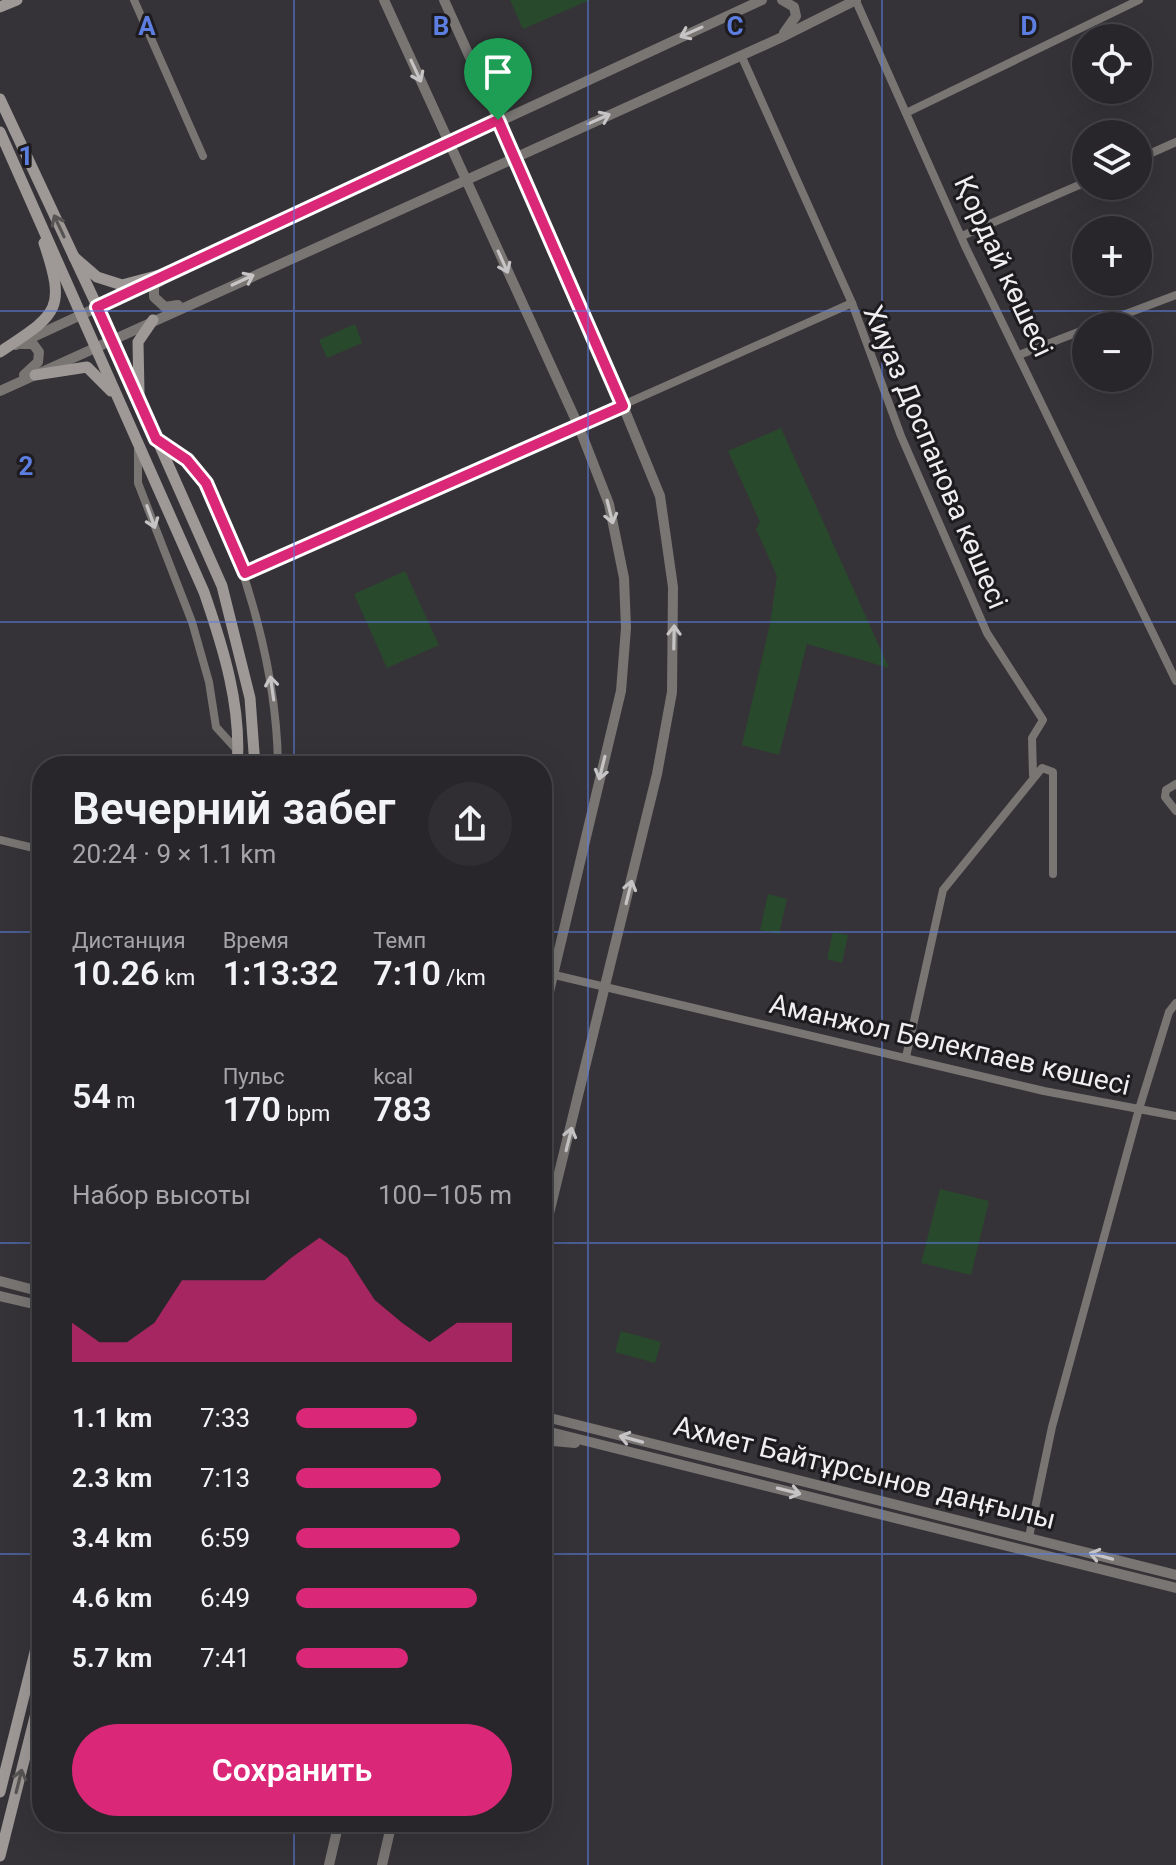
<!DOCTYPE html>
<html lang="ru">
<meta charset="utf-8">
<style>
:root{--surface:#28262a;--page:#302e32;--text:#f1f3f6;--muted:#a5a5a8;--line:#444347;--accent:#db2777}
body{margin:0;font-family:Roboto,sans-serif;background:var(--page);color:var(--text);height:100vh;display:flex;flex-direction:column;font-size:30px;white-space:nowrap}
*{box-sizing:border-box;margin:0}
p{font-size:26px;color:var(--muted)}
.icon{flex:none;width:44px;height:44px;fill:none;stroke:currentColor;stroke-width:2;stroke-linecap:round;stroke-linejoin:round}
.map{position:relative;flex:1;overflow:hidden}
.details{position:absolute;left:32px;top:756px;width:520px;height:1076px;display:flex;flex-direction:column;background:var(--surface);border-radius:32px;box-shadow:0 8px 32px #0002,0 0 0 2px var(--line)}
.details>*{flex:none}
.controls{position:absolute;left:1072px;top:24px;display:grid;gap:16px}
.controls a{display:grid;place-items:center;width:80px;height:80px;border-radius:50%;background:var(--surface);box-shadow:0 8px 32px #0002,0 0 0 2px var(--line);font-size:40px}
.pin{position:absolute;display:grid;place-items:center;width:68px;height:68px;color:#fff;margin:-82px -34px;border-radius:50% 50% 50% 0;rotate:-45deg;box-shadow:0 0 8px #0007}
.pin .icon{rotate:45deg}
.round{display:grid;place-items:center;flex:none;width:84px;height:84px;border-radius:42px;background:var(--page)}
.head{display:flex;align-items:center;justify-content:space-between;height:136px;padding:0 40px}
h1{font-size:44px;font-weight:600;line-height:60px}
.metrics{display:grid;grid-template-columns:repeat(3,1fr);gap:12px;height:136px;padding:8px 40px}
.metrics div{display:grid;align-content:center}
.metrics b{font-size:34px;font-weight:600}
.metrics small{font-size:22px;font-weight:400}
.metrics p{font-size:22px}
.chart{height:224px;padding:16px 40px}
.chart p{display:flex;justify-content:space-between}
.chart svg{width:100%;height:144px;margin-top:8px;fill:var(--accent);opacity:.7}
.action{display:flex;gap:16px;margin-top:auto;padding:16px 40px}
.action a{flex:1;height:92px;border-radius:48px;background:var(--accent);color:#fff;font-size:32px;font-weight:600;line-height:92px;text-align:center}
ul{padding:0 40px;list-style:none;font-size:26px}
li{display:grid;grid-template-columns:128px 96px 1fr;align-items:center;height:60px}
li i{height:20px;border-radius:10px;background:var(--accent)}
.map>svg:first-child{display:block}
.green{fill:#28492c}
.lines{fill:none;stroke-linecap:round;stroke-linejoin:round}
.minor{stroke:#787573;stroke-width:8}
.tertiary{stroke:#787573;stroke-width:10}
.secondary{stroke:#9e9997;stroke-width:11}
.oneway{stroke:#c6c4c5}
.oneway2{stroke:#575454}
.route-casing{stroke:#fff;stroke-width:16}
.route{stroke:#db2777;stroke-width:10}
.grid{fill:none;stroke:#5c7ee0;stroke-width:2;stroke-opacity:0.55}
.labels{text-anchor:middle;stroke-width:6;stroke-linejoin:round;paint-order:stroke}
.street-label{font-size:28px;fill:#f0eef1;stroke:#1d1b1e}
.grid-label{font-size:26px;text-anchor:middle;font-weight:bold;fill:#5c7ee0;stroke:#1d1b1e;stroke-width:6;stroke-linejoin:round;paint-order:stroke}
</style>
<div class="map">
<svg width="1176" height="1865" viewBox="0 0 1176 1865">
<rect width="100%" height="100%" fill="#363338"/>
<g class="green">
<polygon points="510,0 590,0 523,29"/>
<polygon points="355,324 362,343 327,358 319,340"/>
<polygon points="781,428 889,668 807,644 779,755 742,745 770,624 777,576 756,529 760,522 728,451"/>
<polygon points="405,571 439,645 387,668 354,594"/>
<polygon points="768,894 787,899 779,934 760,930"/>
<polygon points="833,932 848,935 842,963 827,959"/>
<polygon points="940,1189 989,1201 971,1275 921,1263"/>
<polygon points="621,1331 661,1342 655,1363 615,1352"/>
</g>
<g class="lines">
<g class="minor">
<polyline points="134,0 203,156"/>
<polyline points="856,1 966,248 1176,681"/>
<polyline points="741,55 852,303 901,436 987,633 1043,720 1032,738 1033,775"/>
<polyline points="906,113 1139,0"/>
<polyline points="1138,159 1176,142"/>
<polyline points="962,236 1086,182"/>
<polyline points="1094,326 1176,295"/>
<polyline points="1019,355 1086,329"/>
<path d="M158,441C172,450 187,458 197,471C212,489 219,511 228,532C257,607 277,684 278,766"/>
<polyline points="138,446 138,483 192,622 209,682 216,727 238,751"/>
<polyline points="245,573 852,303"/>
<polyline points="1176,784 1166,790 1165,797 1176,811"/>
<polyline points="0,840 42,850"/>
<polyline points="542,972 1044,1091 1139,1109 1052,1427 1029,1537"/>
<polyline points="1176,1003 1169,1012 1139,1109 1176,1116"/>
<polyline points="906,1057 943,890 1042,768 1053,772 1053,874"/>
</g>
<g class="tertiary">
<polyline points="384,0 579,427 609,504 624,578 626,628 621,691 542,1021"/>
<polyline points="444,0 582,306 660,496 673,587 672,692 657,774 542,1242"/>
<polyline points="782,0 794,7 796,16 784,33"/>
<polyline points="164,279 154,285 154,297 165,307 178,305"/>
<polyline points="21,344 33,344 39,352 38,362 24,375"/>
<polyline points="16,345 762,0"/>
<polyline points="0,391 780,38 856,0"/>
<polyline points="0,1281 42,1292"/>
<polyline points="0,1296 42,1306"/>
<polyline points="542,1416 1176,1575"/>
<polyline points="542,1430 1176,1588"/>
<polyline points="542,1440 575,1443"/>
<polyline points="329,1865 339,1822"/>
<polyline points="382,1865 392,1822"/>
</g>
<g class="secondary">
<polyline points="0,7 17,0"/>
<polyline points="0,99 112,338 222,586 250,698 255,766"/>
<path d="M0,132L204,592C223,647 242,707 237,766"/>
<polyline points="74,257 97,277 122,285 171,272"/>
<path d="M0,352C57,314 67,311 44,243"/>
<polyline points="35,375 87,367 111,391"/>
<polyline points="139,393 138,342 153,320"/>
<polyline points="40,1306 42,1307"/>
<polyline points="0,1792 42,1624"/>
<polyline points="0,1856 42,1689"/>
</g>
</g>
<defs><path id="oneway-shaft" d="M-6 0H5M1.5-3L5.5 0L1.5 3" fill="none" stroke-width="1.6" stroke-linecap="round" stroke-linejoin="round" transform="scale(2)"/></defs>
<g class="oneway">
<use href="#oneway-shaft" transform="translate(691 32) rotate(156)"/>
<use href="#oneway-shaft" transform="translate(416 71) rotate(65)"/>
<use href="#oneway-shaft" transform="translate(599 119) rotate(-24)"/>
<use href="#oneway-shaft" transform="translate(503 262) rotate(66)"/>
<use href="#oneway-shaft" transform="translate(243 280) rotate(-25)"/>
<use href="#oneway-shaft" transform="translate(610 512) rotate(76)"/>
<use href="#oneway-shaft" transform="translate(151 517) rotate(70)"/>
<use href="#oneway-shaft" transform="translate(674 637) rotate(-89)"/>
<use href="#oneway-shaft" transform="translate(272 688) rotate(-98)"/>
<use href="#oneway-shaft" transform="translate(602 768) rotate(104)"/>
<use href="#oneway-shaft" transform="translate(629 892) rotate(-76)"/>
<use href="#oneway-shaft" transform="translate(569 1139) rotate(-76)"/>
<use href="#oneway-shaft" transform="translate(631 1439) rotate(-165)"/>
<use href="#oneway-shaft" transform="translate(789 1491) rotate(14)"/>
<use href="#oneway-shaft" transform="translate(1101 1556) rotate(-165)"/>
</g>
<g class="oneway2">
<use href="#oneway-shaft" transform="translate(59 226) rotate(-115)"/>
<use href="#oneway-shaft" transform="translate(19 1781) rotate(-76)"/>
</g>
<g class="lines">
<defs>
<polygon id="route" points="498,120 623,406 245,573 206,483 187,460 156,439 97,307"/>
</defs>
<use href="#route" class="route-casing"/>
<use href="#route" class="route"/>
</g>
<path class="grid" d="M294,0V766M588,0V1865M882,0V1865M0,311H1176M0,622H1176M0,932H42M542,932H1176M0,1243H42M542,1243H1176M0,1554H42M542,1554H1176M294,1822V1865"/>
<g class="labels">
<g class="street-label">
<text transform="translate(1004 266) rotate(65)" y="10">Қордай көшесі</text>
<text transform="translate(936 457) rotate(67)" y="10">Хиуаз Доспанова көшесі</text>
<text transform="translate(950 1044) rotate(13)" y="10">Аманжол Бөлекпаев көшесі</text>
<text transform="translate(865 1472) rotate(14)" y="10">Ахмет Байтұрсынов даңғылы</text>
</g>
</g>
<g class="grid-label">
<text x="147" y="35">A</text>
<text x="441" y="35">B</text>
<text x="735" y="35">C</text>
<text x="1029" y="35">D</text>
<text x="26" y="165">1</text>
<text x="26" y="475">2</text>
</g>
</svg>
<div class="controls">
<a><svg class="icon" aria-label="locate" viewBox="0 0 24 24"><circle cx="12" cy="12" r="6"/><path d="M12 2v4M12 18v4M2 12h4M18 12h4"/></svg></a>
<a><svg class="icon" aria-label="layers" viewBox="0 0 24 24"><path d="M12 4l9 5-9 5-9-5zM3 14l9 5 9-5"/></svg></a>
<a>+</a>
<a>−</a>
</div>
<div class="pin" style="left:498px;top:120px;background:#1e9e55"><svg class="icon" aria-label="arrive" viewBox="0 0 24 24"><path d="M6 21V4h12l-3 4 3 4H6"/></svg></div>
<section class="details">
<div class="head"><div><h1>Вечерний забег</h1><p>20:24 · 9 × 1.1 km</p></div><a class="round"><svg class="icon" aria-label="share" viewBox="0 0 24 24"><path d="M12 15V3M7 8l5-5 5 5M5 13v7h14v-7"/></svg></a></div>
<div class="metrics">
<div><p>Дистанция</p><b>10.26<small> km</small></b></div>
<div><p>Время</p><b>1:13:32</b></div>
<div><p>Темп</p><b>7:10<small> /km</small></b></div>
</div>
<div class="metrics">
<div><b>54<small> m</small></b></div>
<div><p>Пульс</p><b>170<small> bpm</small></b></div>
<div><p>kcal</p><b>783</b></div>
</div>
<div class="chart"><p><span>Набор высоты</span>100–105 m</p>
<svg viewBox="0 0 160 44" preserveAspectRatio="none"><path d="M0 44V32L10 38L20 38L30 32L40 19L50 19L60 19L70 19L80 12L90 6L100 12L110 25L120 32L130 38L140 32L150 32L160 32V44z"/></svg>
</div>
<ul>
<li><b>1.1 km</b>7:33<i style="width:56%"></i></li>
<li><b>2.3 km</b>7:13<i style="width:67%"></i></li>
<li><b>3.4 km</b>6:59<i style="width:76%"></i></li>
<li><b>4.6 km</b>6:49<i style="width:84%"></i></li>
<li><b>5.7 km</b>7:41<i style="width:52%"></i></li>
</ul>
<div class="action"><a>Сохранить</a></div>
</section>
</div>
